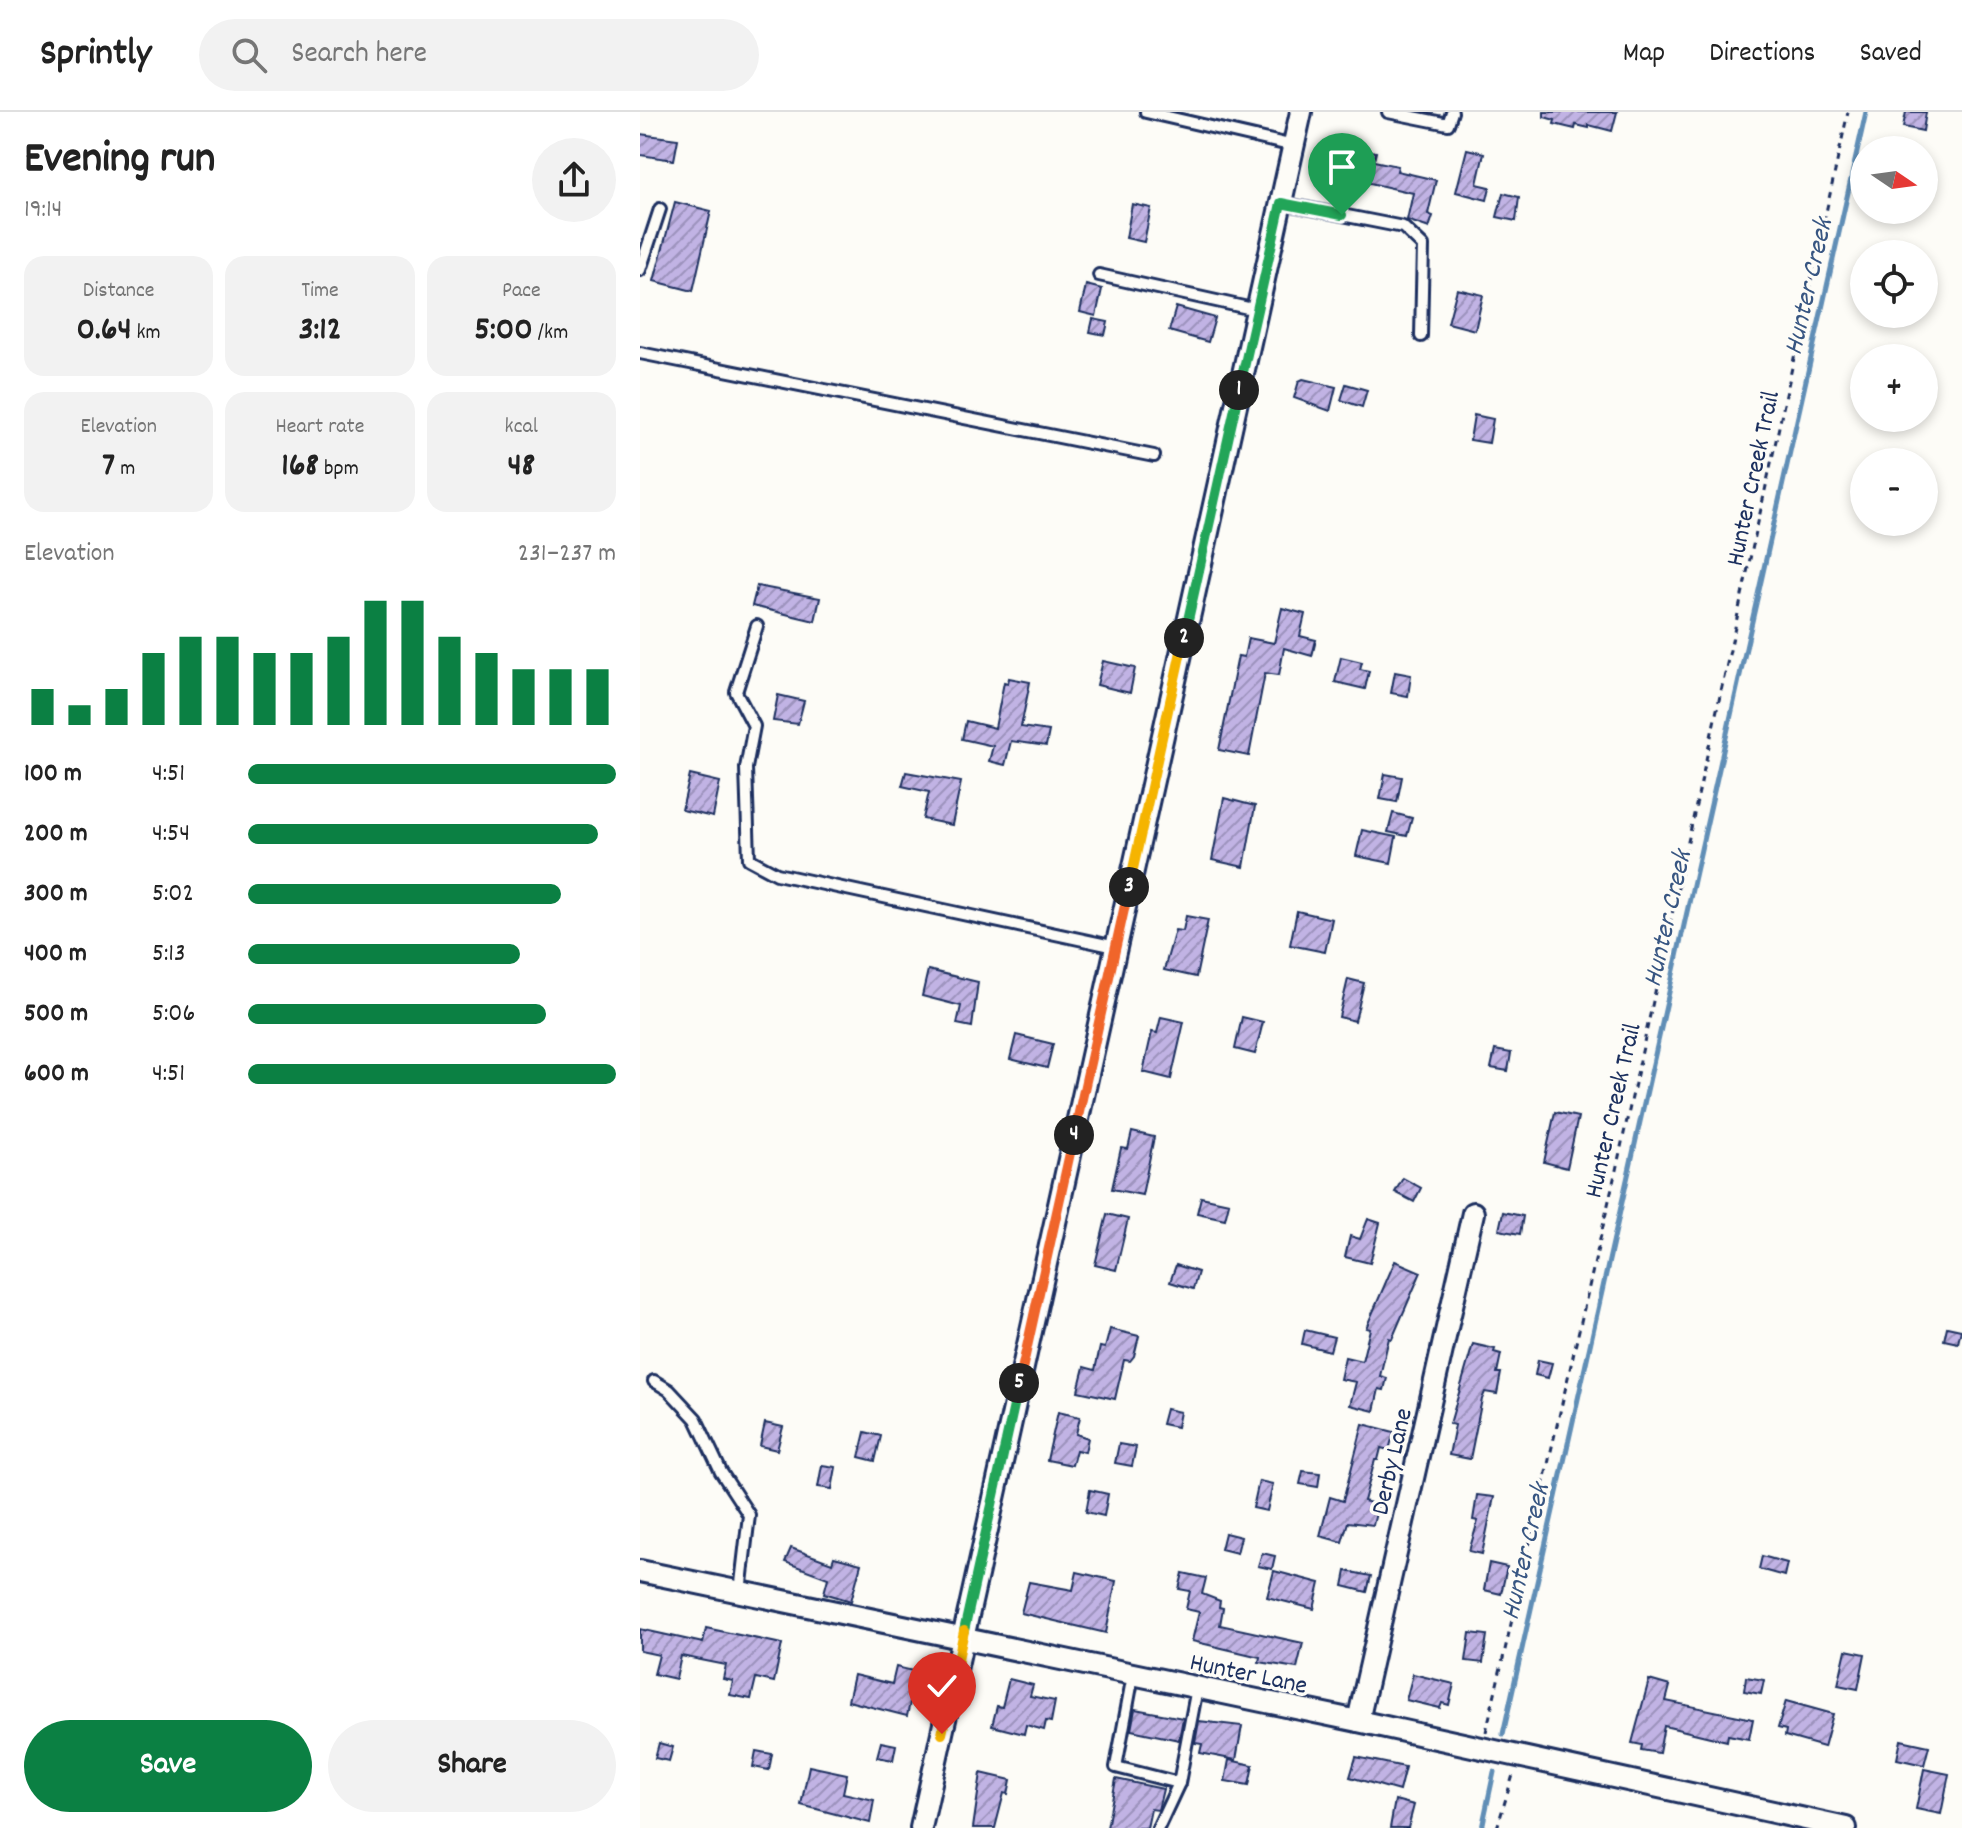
<!DOCTYPE html>
<meta charset="utf-8">
<style>
:root{--surface:#fff;--page:#f2f2f2;--text:#222;--muted:#767676;--line:#e0e0e0;--accent:#0b8043}
body{margin:0;font-family:Dekko,sans-serif;background:var(--page);color:var(--text);height:100vh;display:flex;flex-direction:column;font-size:30px;white-space:nowrap}
*{box-sizing:border-box;margin:0}
p{font-size:26px;color:var(--muted)}
.icon{flex:none;width:44px;height:44px;fill:none;stroke:currentColor;stroke-width:2;stroke-linecap:round;stroke-linejoin:round}
.map{position:relative;flex:1;overflow:hidden}
.panel{display:flex;flex-direction:column;background:var(--surface);width:640px}
.panel>*{flex:none}
.needle{width:52px;rotate:103deg}
.controls{position:absolute;left:1210px;top:24px;display:grid;gap:16px}
.controls a{display:grid;place-items:center;width:88px;height:88px;border-radius:50%;background:var(--surface);box-shadow:0 4px 12px #0003;font-size:40px}
.pin{position:absolute;display:grid;place-items:center;width:68px;height:68px;color:#fff;margin:-82px -34px;border-radius:50% 50% 50% 0;rotate:-45deg;box-shadow:0 0 8px #0007}
.pin .icon{rotate:45deg}
.km{position:absolute;width:40px;height:40px;margin:-20px;border-radius:50%;background:#222;color:#fff;font-size:22px;line-height:40px;text-align:center}
.round{display:grid;place-items:center;flex:none;width:84px;height:84px;border-radius:42px;background:var(--page)}
.headline{display:flex;align-items:center;justify-content:space-between;height:136px;padding:0 24px}
h1{font-size:44px;font-weight:700;line-height:60px}
.figures{display:grid;grid-template-columns:repeat(3,1fr);gap:12px;height:136px;padding:8px 24px}
.figures div{display:grid;align-content:center;border-radius:20px;background:var(--page);text-align:center}
.figures b{font-size:34px;font-weight:700}
.figures small{font-size:22px;font-weight:400}
.figures p{font-size:22px}
.chart{height:224px;padding:16px 24px}
.chart p{display:flex;justify-content:space-between}
.chart svg{width:100%;height:144px;margin-top:8px;stroke:var(--accent);stroke-width:6}
.button{display:flex;gap:16px;margin-top:auto;padding:16px 24px}
.button a{flex:1;height:92px;border-radius:48px;background:var(--accent);color:#fff;font-size:32px;font-weight:700;line-height:92px;text-align:center}
.button a+a{background:var(--page);color:var(--text)}
ul{padding:0 24px;list-style:none;font-size:26px}
li{display:grid;grid-template-columns:128px 96px 1fr;align-items:center;height:60px}
li i{height:20px;border-radius:10px;background:var(--accent)}
header{display:flex;align-items:center;gap:48px;box-sizing:border-box;height:112px;padding:0 40px;background:var(--surface);border-bottom:2px solid var(--line)}
header strong{font-size:38px}
nav{display:flex;gap:44px;margin-inline-start:auto;font-size:28px}
.search{width:560px;height:72px;background:var(--page);display:flex;align-items:center;gap:20px;box-sizing:border-box;padding:0 28px;border-radius:44px;color:var(--muted);font-size:30px}
main{display:flex;flex:1;min-height:0}
.map>svg:first-child{display:block}
.lines{fill:none;stroke-linecap:round;stroke-linejoin:round}
.stream{stroke:#618eb6;stroke-width:5}
.building{fill:url(#building-hatch);stroke:#1b2f5e;stroke-width:2}
.lane-casing{stroke:#1b2f5e;stroke-width:16}
.street-casing{stroke:#1b2f5e;stroke-width:26}
.path{stroke:#1b2f5e;stroke-width:3;stroke-dasharray:6 6;stroke-linecap:butt}
.lane{stroke:#fdfcf7;stroke-width:10}
.street{stroke:#fdfcf7;stroke-width:20}
.split-1-casing{stroke:#fff;stroke-width:16}
.split-2-casing{stroke:#fff;stroke-width:16}
.split-3-casing{stroke:#fff;stroke-width:16}
.split-4-casing{stroke:#fff;stroke-width:16}
.split-5-casing{stroke:#fff;stroke-width:16}
.split-6-casing{stroke:#fff;stroke-width:16}
.split-7-casing{stroke:#fff;stroke-width:16}
.split-1{stroke:#22a559;stroke-width:10}
.split-2{stroke:#22a559;stroke-width:10}
.split-3{stroke:#f5b400;stroke-width:10}
.split-4{stroke:#f0652b;stroke-width:10}
.split-5{stroke:#f0652b;stroke-width:10}
.split-6{stroke:#22a559;stroke-width:10}
.split-7{stroke:#f5b400;stroke-width:10}
.labels{text-anchor:middle;stroke-width:7;stroke-linejoin:round;paint-order:stroke}
.street-label{font-size:26px;fill:#1b2f5e;stroke:#fdfcf7}
.water-label{font-size:28px;font-style:italic;fill:#385682;stroke:#fdfcf7}
</style>
<header>
<strong>Sprintly</strong>
<div class="search"><svg class="icon" aria-label="search" viewBox="0 0 24 24"><circle cx="10" cy="10" r="6"/><path d="M15 15l6 6"/></svg>Search here</div>
<nav><a>Map</a><a>Directions</a><a>Saved</a></nav>
</header>
<main>
<section class="panel">
<div class="headline"><div><h1>Evening run</h1><p>19:14</p></div><a class="round"><svg class="icon" aria-label="share" viewBox="0 0 24 24"><path d="M12 15V3M7 8l5-5 5 5M5 13v7h14v-7"/></svg></a></div>
<div class="figures">
<div><p>Distance</p><b>0.64<small> km</small></b></div>
<div><p>Time</p><b>3:12</b></div>
<div><p>Pace</p><b>5:00<small> /km</small></b></div>
</div>
<div class="figures">
<div><p>Elevation</p><b>7<small> m</small></b></div>
<div><p>Heart rate</p><b>168<small> bpm</small></b></div>
<div><p>kcal</p><b>48</b></div>
</div>
<div class="chart"><p><span>Elevation</span>231–237 m</p>
<svg viewBox="0 0 160 44" preserveAspectRatio="none"><path d="M5 44V33M15 44V38M25 44V33M35 44V22M45 44V17M55 44V17M65 44V22M75 44V22M85 44V17M95 44V6M105 44V6M115 44V17M125 44V22M135 44V27M145 44V27M155 44V27"/></svg>
</div>
<ul>
<li><b>100 m</b>4:51<i style="width:100%"></i></li>
<li><b>200 m</b>4:54<i style="width:95%"></i></li>
<li><b>300 m</b>5:02<i style="width:85%"></i></li>
<li><b>400 m</b>5:13<i style="width:74%"></i></li>
<li><b>500 m</b>5:06<i style="width:81%"></i></li>
<li><b>600 m</b>4:51<i style="width:100%"></i></li>
</ul>
<div class="button"><a>Save</a><a>Share</a></div>
</section>
<div class="map">
<svg width="1322" height="1716" viewBox="0 0 1322 1716">
<defs>
<pattern id="building-hatch" width="6" height="6" patternUnits="userSpaceOnUse" patternTransform="scale(2)"><rect width="6" height="6" fill="#c1b3e4"/><path d="M-1 1l2-2M0 6l6-6M5 7l2-2" fill="none" stroke="#9c92bc"/></pattern>
</defs>
<rect width="100%" height="100%" fill="#fdfcf7"/>
<filter id="ink" filterUnits="userSpaceOnUse"><feTurbulence type="fractalNoise" baseFrequency=".0125" numOctaves="2"/><feDisplacementMap in="SourceGraphic" scale="16" xChannelSelector="R" yChannelSelector="G"/><feConvolveMatrix kernelMatrix="1 2 1 2 8 2 1 2 1" color-interpolation-filters="sRGB"/></filter>
<g filter="url(#ink)">
<g class="lines">
<g class="stream">
<polyline points="863,1622 1226,0"/>
<polyline points="842,1716 854,1660"/>
</g>
</g>
<g class="building">
<polygon points="904,0 977,0 972,19 949,13 949,16 936,13 935,17 914,12 915,8 904,5"/>
<polygon points="1266,0 1286,0 1283,19 1263,15"/>
<polygon points="0,22 38,27 34,48 0,43"/>
<polygon points="721,37 736,40 734,49 758,54 757,59 796,68 788,102 793,104 789,116 767,108 773,81 717,68"/>
<polygon points="827,37 844,41 837,72 850,75 847,88 816,80"/>
<polygon points="863,81 879,85 876,109 857,105"/>
<polygon points="35,90 71,99 53,179 14,169"/>
<polygon points="492,92 511,96 504,130 486,126"/>
<polygon points="446,173 462,177 456,204 440,200"/>
<polygon points="817,177 843,183 835,218 808,211"/>
<polygon points="536,195 575,206 568,230 529,219"/>
<polygon points="453,207 468,210 465,223 450,220"/>
<polygon points="663,267 696,275 690,299 654,286 659,269"/>
<polygon points="706,272 727,278 722,295 701,288"/>
<polygon points="834,303 853,307 849,331 830,328"/>
<polygon points="117,474 180,486 175,509 112,494"/>
<polygon points="642,496 665,502 660,524 676,528 672,544 644,536 639,563 625,561 609,644 579,638 598,544 604,545 608,526 634,531"/>
<polygon points="701,545 722,550 720,557 729,559 725,577 695,570"/>
<polygon points="463,549 495,556 490,581 457,573"/>
<polygon points="755,560 771,563 768,584 751,581"/>
<polygon points="369,566 390,570 381,615 409,619 406,634 371,629 365,653 349,649 353,634 322,627 326,609 355,616 364,570 368,571"/>
<polygon points="138,583 164,589 158,612 133,609"/>
<polygon points="266,660 321,670 312,713 283,707 289,680 262,674"/>
<polygon points="745,662 762,665 757,690 740,687"/>
<polygon points="50,663 80,670 73,705 42,698"/>
<polygon points="584,686 615,694 604,755 572,748"/>
<polygon points="753,701 772,706 767,724 748,720"/>
<polygon points="722,718 756,725 751,751 716,744"/>
<polygon points="657,799 692,807 685,840 650,833"/>
<polygon points="546,804 568,808 556,865 524,858 535,818 543,819"/>
<polygon points="288,858 338,870 332,915 317,912 321,894 282,884"/>
<polygon points="708,867 724,871 715,909 699,905"/>
<polygon points="521,905 544,910 531,967 503,960 512,920 517,921"/>
<polygon points="602,905 623,910 615,942 595,937"/>
<polygon points="376,923 413,932 407,956 370,947"/>
<polygon points="855,938 871,941 868,959 851,956"/>
<polygon points="915,1000 938,1005 927,1056 904,1050"/>
<polygon points="492,1020 514,1025 502,1083 472,1077 481,1036 488,1037"/>
<polygon points="763,1066 781,1076 774,1090 755,1080"/>
<polygon points="561,1085 589,1091 585,1107 557,1101"/>
<polygon points="863,1100 883,1104 880,1122 859,1118"/>
<polygon points="467,1102 488,1107 476,1158 455,1153"/>
<polygon points="728,1107 740,1111 730,1151 705,1145 710,1124 720,1127"/>
<polygon points="755,1149 781,1160 752,1227 749,1226 740,1264 747,1266 744,1278 739,1277 734,1299 710,1293 716,1270 700,1267 705,1245 722,1249 730,1217 726,1216"/>
<polygon points="536,1153 558,1160 553,1177 530,1170"/>
<polygon points="1307,1215 1321,1218 1318,1231 1304,1228"/>
<polygon points="470,1217 499,1224 494,1244 490,1249 484,1248 475,1287 438,1279 444,1255 455,1258 460,1235 465,1236"/>
<polygon points="665,1218 694,1225 690,1239 662,1232"/>
<polygon points="833,1232 855,1237 854,1240 861,1242 857,1261 861,1261 857,1282 845,1280 842,1287 830,1347 809,1343 815,1313 810,1312"/>
<polygon points="898,1248 912,1251 908,1266 895,1263"/>
<polygon points="526,1297 540,1300 537,1315 522,1312"/>
<polygon points="418,1300 440,1305 436,1322 448,1326 445,1340 436,1338 432,1353 407,1348"/>
<polygon points="125,1311 143,1315 137,1338 120,1334"/>
<polygon points="723,1312 754,1320 749,1338 741,1336 738,1348 735,1348 724,1389 738,1393 733,1413 708,1410 702,1430 680,1424 690,1385 703,1389"/>
<polygon points="225,1320 241,1324 235,1349 219,1345"/>
<polygon points="479,1332 496,1335 492,1354 475,1351"/>
<polygon points="182,1353 196,1355 192,1377 178,1375"/>
<polygon points="663,1359 680,1361 678,1375 660,1372"/>
<polygon points="619,1369 633,1372 627,1399 613,1396"/>
<polygon points="450,1378 468,1382 464,1404 446,1400"/>
<polygon points="837,1383 854,1385 842,1442 829,1439 838,1409 833,1408"/>
<polygon points="585,1421 601,1425 597,1441 581,1437"/>
<polygon points="151,1436 192,1451 194,1445 221,1452 211,1489 184,1481 188,1466 145,1450"/>
<polygon points="622,1441 635,1444 632,1457 618,1454"/>
<polygon points="1122,1444 1147,1451 1144,1464 1119,1457"/>
<polygon points="849,1451 867,1455 861,1482 844,1478"/>
<polygon points="634,1459 680,1471 674,1497 627,1485"/>
<polygon points="706,1459 731,1464 727,1480 703,1474"/>
<polygon points="437,1460 476,1469 466,1521 381,1501 389,1470 433,1478"/>
<polygon points="543,1461 566,1466 562,1482 580,1489 579,1495 583,1496 580,1513 663,1531 657,1556 619,1550 620,1545 552,1529 559,1500 546,1497 550,1479 539,1477"/>
<polygon points="66,1516 142,1532 134,1570 116,1566 111,1587 90,1583 93,1569 83,1567 86,1553 41,1544 36,1567 14,1562 19,1543 0,1539 0,1517 63,1531"/>
<polygon points="830,1521 847,1523 843,1551 826,1549"/>
<polygon points="1206,1538 1225,1542 1218,1577 1198,1573"/>
<polygon points="256,1555 277,1560 267,1604 208,1589 214,1563 252,1572"/>
<polygon points="773,1562 814,1572 809,1593 802,1591 800,1596 766,1588"/>
<polygon points="1106,1565 1124,1568 1121,1582 1104,1579"/>
<polygon points="369,1567 393,1573 390,1584 415,1589 411,1610 406,1609 404,1618 386,1613 384,1622 352,1614 357,1594 362,1595"/>
<polygon points="1009,1568 1030,1574 1026,1589 1113,1607 1109,1627 1088,1623 1087,1629 1024,1614 1019,1641 1001,1638 1002,1633 992,1631"/>
<polygon points="1146,1589 1193,1602 1184,1635 1145,1624 1146,1618 1138,1616"/>
<polygon points="495,1597 543,1606 539,1628 491,1618"/>
<polygon points="559,1609 602,1614 596,1648 560,1641 562,1632 555,1631"/>
<polygon points="1261,1628 1289,1634 1284,1653 1257,1647"/>
<polygon points="241,1630 256,1633 253,1648 237,1645"/>
<polygon points="19,1631 33,1635 29,1649 15,1646"/>
<polygon points="116,1639 132,1642 129,1658 113,1655"/>
<polygon points="716,1645 765,1655 759,1679 710,1665"/>
<polygon points="589,1648 613,1653 609,1673 585,1669"/>
<polygon points="169,1654 207,1662 203,1681 234,1688 230,1711 161,1693"/>
<polygon points="1284,1657 1309,1662 1301,1702 1276,1697"/>
<polygon points="341,1661 371,1668 368,1682 364,1681 355,1716 333,1716"/>
<polygon points="476,1667 523,1677 518,1698 511,1697 507,1716 467,1716"/>
<polygon points="755,1688 774,1693 768,1716 750,1716"/>
</g>
<g class="lines">
<defs>
<g id="lane">
<polyline points="506,0 654,34"/>
<polyline points="748,0 808,12 812,0"/>
<polyline points="641,91 763,115 783,134 781,224"/>
<polyline points="0,158 20,97"/>
<polyline points="459,163 617,198"/>
<polyline points="0,241 514,344"/>
<polyline points="117,514 96,580 114,614 106,656 109,747 137,762 476,835"/>
<polyline points="14,1269 29,1278 56,1307 81,1360 109,1403 100,1480"/>
<polyline points="493,1563 476,1655 539,1671 557,1576"/>
<polyline points="518,1716 539,1671"/>
</g>
<g id="street">
<polyline points="0,1459 718,1609 1206,1716"/>
<polyline points="718,1609 833,1101"/>
<polyline points="281,1716 661,0"/>
</g>
</defs>
<use href="#lane" class="lane-casing"/>
<use href="#street" class="street-casing"/>
<g class="path">
<polyline points="846,1620 976,1058 1208,0"/>
<polyline points="857,1716 873,1663"/>
</g>
<use href="#lane" class="lane"/>
<use href="#street" class="street"/>
</g>
</g>
<g class="lines" filter="url(#ink)">
<defs>
<polyline id="split-1" points="599,278 641,91 702,103"/>
<polyline id="split-2" points="544,526 599,278"/>
<polyline id="split-3" points="489,775 544,526"/>
<polyline id="split-4" points="434,1023 489,775"/>
<polyline id="split-5" points="379,1271 434,1023"/>
<polyline id="split-6" points="324,1519 379,1271"/>
<polyline id="split-7" points="302,1622 324,1519"/>
</defs>
<use href="#split-1" class="split-1-casing"/>
<use href="#split-2" class="split-2-casing"/>
<use href="#split-3" class="split-3-casing"/>
<use href="#split-4" class="split-4-casing"/>
<use href="#split-5" class="split-5-casing"/>
<use href="#split-6" class="split-6-casing"/>
<use href="#split-7" class="split-7-casing"/>
<use href="#split-1" class="split-1"/>
<use href="#split-2" class="split-2"/>
<use href="#split-3" class="split-3"/>
<use href="#split-4" class="split-4"/>
<use href="#split-5" class="split-5"/>
<use href="#split-6" class="split-6"/>
<use href="#split-7" class="split-7"/>
</g>
<g class="labels">
<g class="street-label">
<text transform="translate(1111 366) rotate(-78)" y="9">Hunter Creek Trail</text>
<text transform="translate(971 998) rotate(-77)" y="9">Hunter Creek Trail</text>
<text transform="translate(750 1349) rotate(-77)" y="9">Derby Lane</text>
<text transform="translate(609 1560) rotate(12)" y="9">Hunter Lane</text>
</g>
<g class="water-label">
<text transform="translate(1166 174) rotate(-77)" y="10">Hunter Creek</text>
<text transform="translate(1025 806) rotate(-77)" y="10">Hunter Creek</text>
<text transform="translate(883 1439) rotate(-77)" y="10">Hunter Creek</text>
</g>
</g>
</svg>
<div class="controls">
<a><svg class="needle" viewBox="-14 -14 28 28"><path d="M0-13l5 13h-10z" fill="#e53935"/><path d="M0 13l5-13h-10z" fill="#767676"/></svg></a>
<a><svg class="icon" aria-label="locate" viewBox="0 0 24 24"><circle cx="12" cy="12" r="6"/><path d="M12 2v4M12 18v4M2 12h4M18 12h4"/></svg></a>
<a>+</a>
<a>−</a>
</div>
<div class="pin" style="left:702px;top:103px;background:#1e9e55"><svg class="icon" aria-label="arrive" viewBox="0 0 24 24"><path d="M6 21V4h12l-3 4 3 4H6"/></svg></div>
<div class="pin" style="left:302px;top:1622px;background:#d93025"><svg class="icon" aria-label="check" viewBox="0 0 24 24"><path d="M5 12l5 5 9-10"/></svg></div>
<b class="km" style="left:599px;top:278px">1</b>
<b class="km" style="left:544px;top:526px">2</b>
<b class="km" style="left:489px;top:775px">3</b>
<b class="km" style="left:434px;top:1023px">4</b>
<b class="km" style="left:379px;top:1271px">5</b>
</div>
</main>
